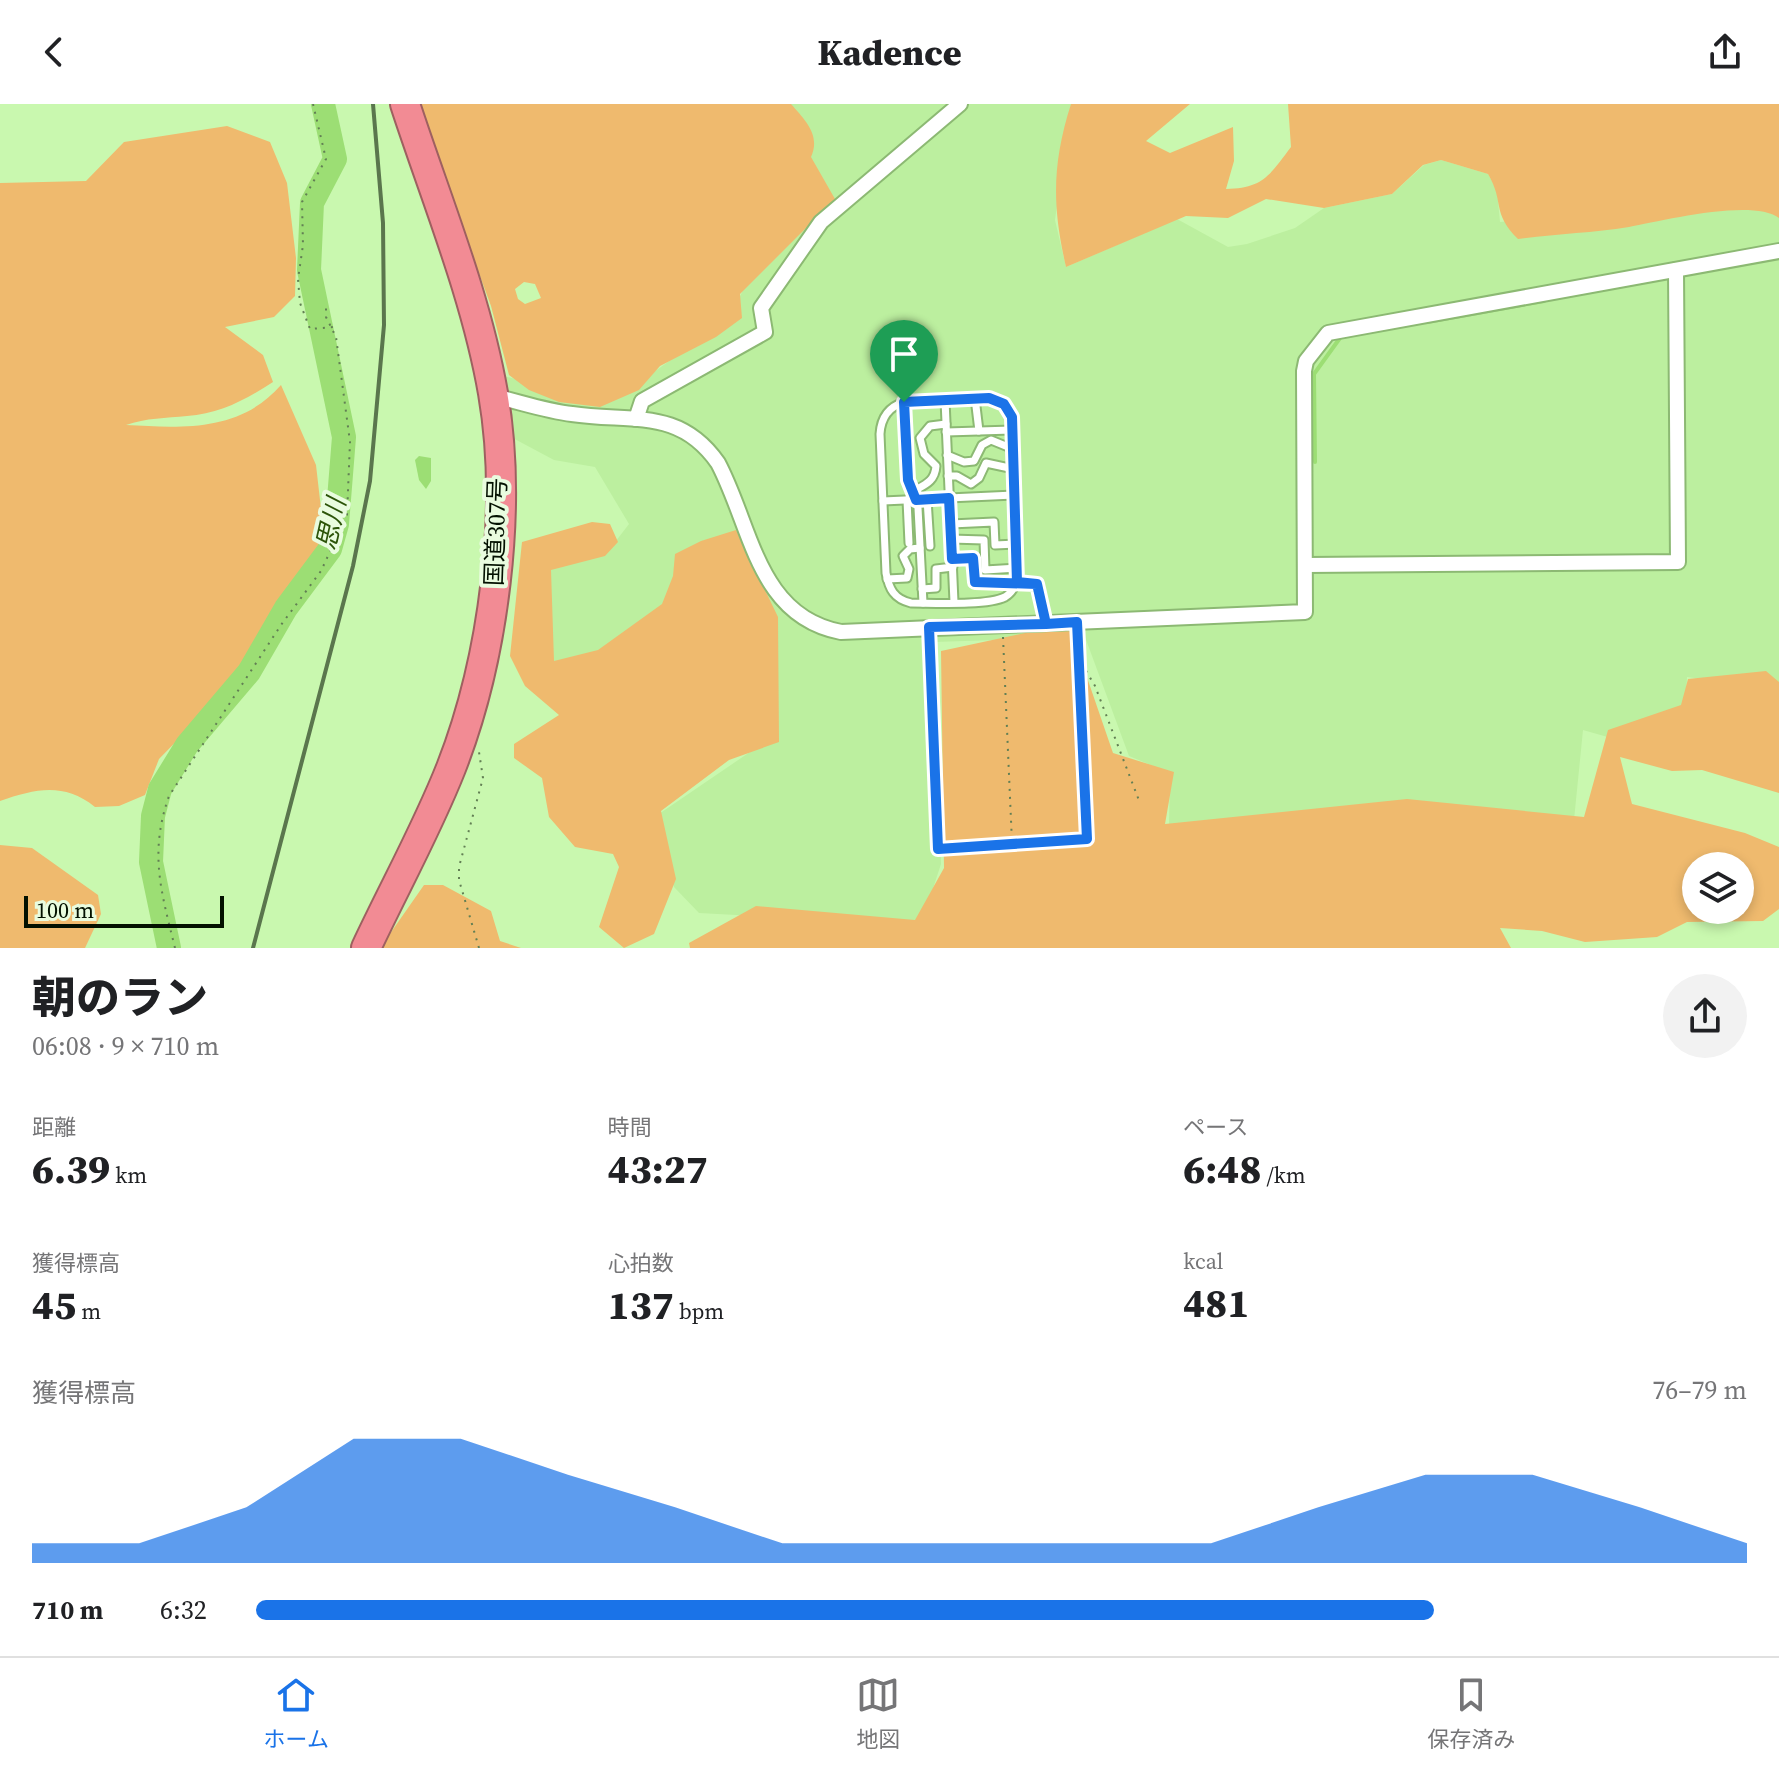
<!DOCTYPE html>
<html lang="ja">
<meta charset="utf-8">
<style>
:root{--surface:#fff;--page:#f2f2f2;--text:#202124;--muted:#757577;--line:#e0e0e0;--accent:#1a73e8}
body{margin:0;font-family:"Source Serif 4","Noto Sans JP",serif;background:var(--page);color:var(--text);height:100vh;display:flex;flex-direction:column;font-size:30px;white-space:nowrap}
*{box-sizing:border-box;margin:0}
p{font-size:26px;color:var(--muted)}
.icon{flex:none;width:44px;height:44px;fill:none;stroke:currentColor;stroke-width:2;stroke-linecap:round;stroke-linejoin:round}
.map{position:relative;height:844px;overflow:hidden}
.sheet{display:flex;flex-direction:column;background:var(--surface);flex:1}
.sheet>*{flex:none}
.fabs{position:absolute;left:1682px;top:748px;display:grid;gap:16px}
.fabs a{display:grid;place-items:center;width:72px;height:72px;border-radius:50%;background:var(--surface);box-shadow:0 4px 12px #0003;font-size:40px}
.scale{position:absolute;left:24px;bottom:20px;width:200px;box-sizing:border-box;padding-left:8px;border:4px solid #031100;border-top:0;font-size:22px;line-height:28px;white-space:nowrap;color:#031100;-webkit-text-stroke:6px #e9fcdf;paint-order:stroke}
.pin{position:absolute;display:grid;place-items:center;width:68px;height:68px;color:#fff;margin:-82px -34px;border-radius:50% 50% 50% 0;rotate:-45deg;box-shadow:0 0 8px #0007}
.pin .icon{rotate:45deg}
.round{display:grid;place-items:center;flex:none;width:84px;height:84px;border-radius:42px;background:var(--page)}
.overview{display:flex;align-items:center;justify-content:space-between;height:136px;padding:0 32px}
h1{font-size:44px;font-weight:800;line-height:60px}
.stats{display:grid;grid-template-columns:repeat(3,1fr);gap:12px;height:136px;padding:8px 32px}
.stats div{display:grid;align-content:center}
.stats b{font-size:40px;font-weight:800}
.stats small{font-size:22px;font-weight:400}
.stats p{font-size:22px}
.chart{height:224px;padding:16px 32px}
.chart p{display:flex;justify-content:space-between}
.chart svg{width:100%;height:144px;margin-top:8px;fill:var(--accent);opacity:.7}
ul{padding:0 32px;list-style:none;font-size:26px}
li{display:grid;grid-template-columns:128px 96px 1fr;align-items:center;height:60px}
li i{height:20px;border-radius:10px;background:var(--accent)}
header{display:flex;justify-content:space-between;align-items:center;height:104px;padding:0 32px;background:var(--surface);font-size:36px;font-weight:800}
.tabs{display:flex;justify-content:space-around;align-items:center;height:112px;border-top:2px solid var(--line);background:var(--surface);font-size:22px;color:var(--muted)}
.tabs a{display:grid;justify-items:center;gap:4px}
.tabs .current{color:var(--accent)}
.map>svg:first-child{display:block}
.built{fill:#bcef9f}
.green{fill:#efba6e;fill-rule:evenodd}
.water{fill:#9cde74}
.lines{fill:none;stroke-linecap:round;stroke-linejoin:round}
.stream{stroke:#9cde74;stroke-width:4}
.river{stroke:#9cde74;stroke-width:24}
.lane-casing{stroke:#8cb973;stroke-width:11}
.street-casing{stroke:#8cb973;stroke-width:18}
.highway-casing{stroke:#9e6060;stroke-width:32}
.path{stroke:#627f54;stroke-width:2;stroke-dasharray:2 6;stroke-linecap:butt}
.lane{stroke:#fff;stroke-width:7}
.street{stroke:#fff;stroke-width:14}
.highway{stroke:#f28b94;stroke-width:28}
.rail{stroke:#5a764d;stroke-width:4}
.route-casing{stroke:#fff;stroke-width:16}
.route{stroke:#1a73e8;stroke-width:10}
.labels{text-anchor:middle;stroke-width:8;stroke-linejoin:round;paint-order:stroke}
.street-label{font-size:24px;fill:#031100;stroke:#e9fcdf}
.water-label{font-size:26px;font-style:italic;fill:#2c5409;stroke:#e9fcdf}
</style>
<header><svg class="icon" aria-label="back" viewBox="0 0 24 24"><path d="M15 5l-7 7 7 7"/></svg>Kadence<svg class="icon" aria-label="share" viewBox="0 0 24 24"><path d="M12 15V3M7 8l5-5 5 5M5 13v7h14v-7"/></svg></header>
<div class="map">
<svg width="1779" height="844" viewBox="0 0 1779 844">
<rect width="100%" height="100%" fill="#c9f8af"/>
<polygon class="built" points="785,0 1071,0 1055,116 1066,163 1177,115 1228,143 1247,140 1295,124 1324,104 1392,90 1424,61 1441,56 1488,70 1497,86 1500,118 1779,95 1779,585 1687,573 1685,611 1611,634 1583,626 1574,716 1169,723 1170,669 1129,652 1085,533 934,538 941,760 921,821 699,809 674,783 656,712 769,635 669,511 600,556 551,564 547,465 609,446 629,420 595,363 554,356 509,332 504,272 596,297 627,287 730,214 748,175"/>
<g class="green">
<path d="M417,0H791C805,16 821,31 811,53L835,95L740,190L742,214L716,233L660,262L639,286L600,303L559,298L529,286L509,271L491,202ZM524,178L535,180L541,194L525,200L518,195L515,185Z"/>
<path d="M1071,0H1190L1146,37L1170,49L1233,23L1234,57L1226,85C1263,84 1269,72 1291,43L1288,0H1779V114C1753,94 1661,117 1629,123C1592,129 1554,130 1518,135C1491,108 1505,99 1488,70L1441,56L1423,61L1392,90L1324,104L1266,95L1228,114L1186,112L1066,163C1052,102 1052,60 1071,0Z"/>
<path d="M227,22L270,38L287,79L296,154L295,192L274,213L225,223L263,251L273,278C247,295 220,310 187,312C166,314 146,314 126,321C183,324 240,328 281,281L316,361L324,431L308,464L269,519L242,570L159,655L145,691L119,702L95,703C63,678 36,685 0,697V79L86,77L124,38Z"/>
<polygon points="592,418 610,420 618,438 605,452 551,466 554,557 598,546 662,500 673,472 675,450 701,437 736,426 778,513 779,638 729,656 661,707 676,775 654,830 624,844 599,823 619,763 613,750 575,743 549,713 542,674 514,654 514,640 559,611 525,582 510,552 522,438"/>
<path d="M1071,527L1113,649L1174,668L1165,720L1407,695L1584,713L1608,626L1681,601L1688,575L1766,567L1779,578V689L1702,666L1672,667L1620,653L1632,700L1745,729L1779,743V805L1763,817L1687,818L1657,833L1585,838L1542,827L1500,824L1511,844H690L689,839L756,802L915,816L944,764L941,547L1025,529ZM1696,762H1740V806H1696Z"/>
<polygon points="0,741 32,744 98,791 101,810 85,844 0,844"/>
<polygon points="424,781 443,781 491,807 500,837 521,844 380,844"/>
</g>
<polygon class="water" points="419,352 431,354 431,377 426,385 419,376 415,356"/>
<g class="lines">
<g class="stream">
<polyline points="1427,218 1544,197"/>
<polyline points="1315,358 1314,270 1340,234"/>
</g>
<polyline class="river" points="169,844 151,758 153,712 160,685 187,641 249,568 286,504 330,445 337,420 344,333 309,166 312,99 335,55 323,0"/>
<defs>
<g id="lane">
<polyline points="975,294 979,327"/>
<path d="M989,294L1004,300L1012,313L1018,466C1017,477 1015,487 1005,493C987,502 932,499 911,499C894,495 889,485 886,469L880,330C881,314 888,303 904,298Z"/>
<polyline points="945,296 954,498"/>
<polyline points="904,298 908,376 918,404 923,499"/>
<polyline points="946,328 1012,326"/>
<polyline points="947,351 964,358 974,357 982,341 991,336 1013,345"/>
<polyline points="948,372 957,372 971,380 979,374 986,359 1014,365"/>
<path d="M912,388C924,381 935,378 936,362L924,350L920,334L930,322L946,320"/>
<polyline points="927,395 930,442"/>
<polyline points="907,396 909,439"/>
<polyline points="883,397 1014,391"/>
<polyline points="951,420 994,418 995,441 1016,440"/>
<polyline points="951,435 984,436 985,466 1018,464"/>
<polyline points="952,455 973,454 975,478 1037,480 1046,520"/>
<polyline points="887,475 907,474 909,465 903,452 910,445 920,444"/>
<polyline points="922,485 936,484 936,465 953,463"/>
</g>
<g id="street">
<path d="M494,292C520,298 546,307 572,310C631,319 679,303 718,359C752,423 757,512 841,528L1305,508L1304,267L1306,257L1328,229L1779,147"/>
<polyline points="636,315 642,297 765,228 761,204 821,118 960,0"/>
<polyline points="1306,461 1678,458 1676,166"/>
</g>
<path id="highway" d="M366,844C394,784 427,725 451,664C494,554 513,405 493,289C476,191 436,95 405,0"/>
</defs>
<use href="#lane" class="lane-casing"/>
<use href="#street" class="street-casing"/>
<use href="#highway" class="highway-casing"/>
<g class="path">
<polyline points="313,0 326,55 302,98 303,141 298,175 300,199 310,225 333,223"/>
<polyline points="1003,533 1012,739"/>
<polyline points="930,537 938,745 1087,735 1078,531"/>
<polyline points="1078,553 1095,582 1140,699"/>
<path d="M175,844C161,787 149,749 169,692L281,521L321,467L347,411L350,338L336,233L326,213V201"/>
<polyline points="479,844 459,776 459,763 483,674 479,648"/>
</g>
<use href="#lane" class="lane"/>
<use href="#street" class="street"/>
<use href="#highway" class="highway"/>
<polyline class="rail" points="253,844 353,462 370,377 384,221 383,119 373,0"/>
</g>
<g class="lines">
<defs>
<polyline id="route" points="904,298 908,376 916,396 949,394 952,455 973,454 975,478 1037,480 1046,520 929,523 938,745 1087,735 1077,518 1046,520 1037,480 1017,478 1012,313 1004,300 989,294 904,298"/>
</defs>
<use href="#route" class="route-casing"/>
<use href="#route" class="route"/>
</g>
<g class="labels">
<g class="street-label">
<text transform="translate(496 428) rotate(-88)" y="8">国道307号</text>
</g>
<g class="water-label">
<text transform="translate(331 420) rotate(-77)" y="9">思川</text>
</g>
</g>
</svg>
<div class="fabs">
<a><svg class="icon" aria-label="layers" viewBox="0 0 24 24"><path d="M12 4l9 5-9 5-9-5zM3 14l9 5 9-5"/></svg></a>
</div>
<div class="scale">100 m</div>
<div class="pin" style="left:904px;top:298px;background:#1e9e55"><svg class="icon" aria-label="arrive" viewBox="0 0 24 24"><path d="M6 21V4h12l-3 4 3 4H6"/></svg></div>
</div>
<section class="sheet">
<div class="overview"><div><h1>朝のラン</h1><p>06:08 · 9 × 710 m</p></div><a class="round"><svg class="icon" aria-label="share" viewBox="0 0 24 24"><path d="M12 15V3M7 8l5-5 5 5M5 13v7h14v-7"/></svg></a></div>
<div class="stats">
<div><p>距離</p><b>6.39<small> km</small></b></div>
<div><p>時間</p><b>43:27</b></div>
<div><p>ペース</p><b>6:48<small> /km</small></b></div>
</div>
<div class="stats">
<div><p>獲得標高</p><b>45<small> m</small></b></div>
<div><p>心拍数</p><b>137<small> bpm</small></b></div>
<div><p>kcal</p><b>481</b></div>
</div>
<div class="chart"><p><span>獲得標高</span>76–79 m</p>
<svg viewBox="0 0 160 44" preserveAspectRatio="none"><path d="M0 44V38L10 38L20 27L30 6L40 6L50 17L60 27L70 38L80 38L90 38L100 38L110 38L120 27L130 17L140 17L150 27L160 38V44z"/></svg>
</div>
<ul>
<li><b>710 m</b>6:32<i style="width:79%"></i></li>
</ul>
</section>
<nav class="tabs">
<a class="current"><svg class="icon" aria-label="home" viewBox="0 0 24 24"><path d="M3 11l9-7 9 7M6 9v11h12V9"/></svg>ホーム</a>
<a><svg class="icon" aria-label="map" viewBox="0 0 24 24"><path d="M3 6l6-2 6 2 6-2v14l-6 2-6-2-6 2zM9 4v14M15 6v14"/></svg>地図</a>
<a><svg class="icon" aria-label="saved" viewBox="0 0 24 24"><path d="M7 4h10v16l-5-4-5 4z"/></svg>保存済み</a>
</nav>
